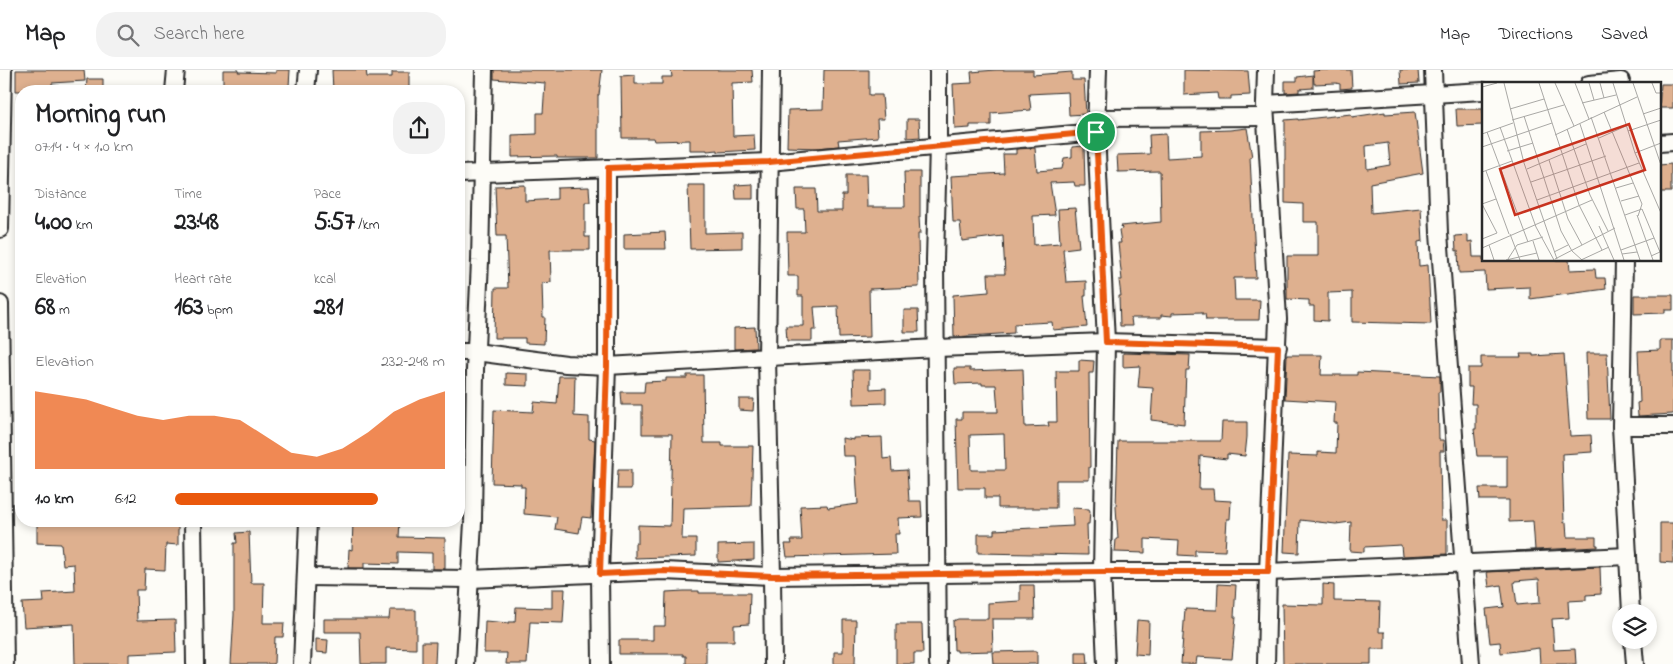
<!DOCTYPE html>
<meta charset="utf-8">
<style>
:root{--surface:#fff;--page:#f2f2f2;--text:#202124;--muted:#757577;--line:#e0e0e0;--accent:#ea580c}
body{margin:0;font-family:"Indie Flower",sans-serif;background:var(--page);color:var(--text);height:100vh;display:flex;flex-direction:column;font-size:19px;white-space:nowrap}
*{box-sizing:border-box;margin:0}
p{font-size:16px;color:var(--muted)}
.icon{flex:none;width:28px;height:28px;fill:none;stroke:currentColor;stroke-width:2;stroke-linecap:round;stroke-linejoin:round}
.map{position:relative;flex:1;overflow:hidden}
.sheet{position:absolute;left:15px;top:15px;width:450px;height:442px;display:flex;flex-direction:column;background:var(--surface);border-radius:20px;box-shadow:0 2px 8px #0003}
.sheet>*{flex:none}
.controls{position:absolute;left:1612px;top:534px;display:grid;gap:10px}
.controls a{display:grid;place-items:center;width:45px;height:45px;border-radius:50%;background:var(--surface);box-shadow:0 2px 8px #0003;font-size:25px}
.pin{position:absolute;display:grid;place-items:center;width:42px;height:42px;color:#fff;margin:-21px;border:2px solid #fff;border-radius:50%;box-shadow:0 1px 5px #0007}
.round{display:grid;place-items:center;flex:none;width:52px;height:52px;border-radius:20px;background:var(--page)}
.summary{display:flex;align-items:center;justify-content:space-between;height:85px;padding:0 20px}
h1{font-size:28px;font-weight:800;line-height:38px}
.metrics{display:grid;grid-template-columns:repeat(3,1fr);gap:8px;height:85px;padding:5px 20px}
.metrics div{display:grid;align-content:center}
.metrics b{font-size:25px;font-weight:800}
.metrics small{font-size:14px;font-weight:400}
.metrics p{font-size:14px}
.chart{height:140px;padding:10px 20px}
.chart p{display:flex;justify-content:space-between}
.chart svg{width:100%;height:90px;margin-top:5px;fill:var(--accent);opacity:.7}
ul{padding:0 20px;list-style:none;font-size:16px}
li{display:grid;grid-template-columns:80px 60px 1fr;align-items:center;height:38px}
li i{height:12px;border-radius:6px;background:var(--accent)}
header{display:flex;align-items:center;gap:30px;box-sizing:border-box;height:70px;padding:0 25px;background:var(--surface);border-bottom:1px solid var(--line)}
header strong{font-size:24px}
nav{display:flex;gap:28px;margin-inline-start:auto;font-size:18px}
.search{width:350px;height:45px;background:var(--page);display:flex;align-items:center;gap:12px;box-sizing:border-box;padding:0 18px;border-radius:20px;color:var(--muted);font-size:19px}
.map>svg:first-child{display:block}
.building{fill:#deb08f;stroke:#2b2b2b;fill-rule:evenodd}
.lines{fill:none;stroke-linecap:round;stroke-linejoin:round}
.minor-casing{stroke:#2b2b2b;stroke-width:20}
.minor{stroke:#fdfcf7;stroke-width:16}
.route-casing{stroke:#fff;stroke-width:10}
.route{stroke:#ea580c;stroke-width:6}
.inset-road{fill:none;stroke:#a9a8a5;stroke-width:1}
.view{fill:#c8321e;fill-opacity:0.15;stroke:#c8321e;stroke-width:2.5}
.inset-edge{fill:none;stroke:#2b2b2b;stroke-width:2.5}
</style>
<header>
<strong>Map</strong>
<div class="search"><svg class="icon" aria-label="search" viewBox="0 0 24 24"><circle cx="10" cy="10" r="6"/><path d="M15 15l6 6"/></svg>Search here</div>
<nav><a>Map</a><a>Directions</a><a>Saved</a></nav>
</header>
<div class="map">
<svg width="1673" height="594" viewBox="0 0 1673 594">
<rect width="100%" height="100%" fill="#fdfcf7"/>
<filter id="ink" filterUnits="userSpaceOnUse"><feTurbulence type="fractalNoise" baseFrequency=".02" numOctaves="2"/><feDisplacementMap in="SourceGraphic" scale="10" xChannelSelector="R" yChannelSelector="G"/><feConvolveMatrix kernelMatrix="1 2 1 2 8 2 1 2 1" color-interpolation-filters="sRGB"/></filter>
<g filter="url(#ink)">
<g class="building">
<polygon points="16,0 84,0 85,11 52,13 52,21 16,21"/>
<polygon points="223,0 239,0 238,2 276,3 276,0 290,0 289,16 223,15"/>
<polygon points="332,0 366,0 367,7 392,7 392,2 409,2 409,21 333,21"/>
<polygon points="494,0 602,0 599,25 598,25 598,88 557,88 557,86 512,87 512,65 537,64 537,43 543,43 545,13 494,9"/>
<polygon points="671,0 752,0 753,12 732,13 733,66 754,65 755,80 718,82 718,80 707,81 707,80 690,80 690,70 654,71 653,68 622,68 621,6 635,5 635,14 662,14 662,7 672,7"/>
<polygon points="824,0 869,0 869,25 882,25 884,49 877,49 878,67 838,70 839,76 817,78 787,77 788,40 823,39"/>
<polygon points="996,0 1033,0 1033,5 1072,2 1072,10 1084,10 1086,44 1069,45 1068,22 1029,24 1031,40 991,43 991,55 970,55 970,58 955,59 953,14 972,13 971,2"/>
<polygon points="1184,0 1248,1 1250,25 1231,26 1231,29 1218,29 1217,23 1184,25"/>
<polygon points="1324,0 1351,0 1352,18 1340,19 1340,14 1336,13 1314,14 1313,1"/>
<polygon points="1400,0 1418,0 1419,13 1401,14"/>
<polygon points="1313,5 1313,18 1299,19 1299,22 1285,23 1285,11 1297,11 1297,7"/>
<polygon points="87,9 103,9 103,21 86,21"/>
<polygon points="1661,14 1673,14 1673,38 1659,38"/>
<polygon points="1456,39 1483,39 1483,55 1457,56"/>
<path d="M1385,42V44L1415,42L1423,103L1370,113L1371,143L1421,138L1423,171L1418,172L1419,196L1428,195L1431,254L1352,252V222L1328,223V251L1314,250V236H1309V230L1287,229V186H1318V152H1303V134L1285,133V50L1298,49V50L1351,44L1352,47ZM1388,73L1390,95L1367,99L1366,76Z"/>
<polygon points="907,49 919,49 920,67 907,68"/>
<polygon points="1247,58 1252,87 1250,87 1256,208 1234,208 1235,230 1260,230 1259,250 1206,250 1205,244 1202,244 1202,242 1172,243 1172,246 1161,245 1161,248 1131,248 1132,256 1120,256 1119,226 1121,226 1119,210 1122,210 1118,173 1121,173 1119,160 1122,159 1121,156 1161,152 1160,101 1118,102 1117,85 1150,84 1149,65 1166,64 1167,88 1201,86 1201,61 1230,60"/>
<polygon points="1084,76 1085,116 1075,116 1074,112 1050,113 1055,145 1033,146 1034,175 1060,173 1058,139 1075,138 1079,177 1063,179 1066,212 1086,211 1086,226 1084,226 1087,257 1053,260 1052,252 1014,254 1014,263 954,267 953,225 989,222 988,204 1005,204 1003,166 962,171 960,152 953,152 951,106 1004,103 1003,84 1016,84 1016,79 1035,78 1037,101 1062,99 1064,88 1072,87 1072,77"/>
<polygon points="1671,94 1671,122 1659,122 1659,95"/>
<polygon points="904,102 920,102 920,147 919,147 920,164 918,164 919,217 869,219 870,267 839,268 838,236 814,237 816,260 812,260 812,271 787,271 786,256 803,256 803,226 798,226 798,206 788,206 787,162 805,162 804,139 797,139 796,119 816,119 817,141 842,141 842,125 846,125 846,105 866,105 867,137 905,137"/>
<polygon points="753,114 753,129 736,129 735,115"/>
<polygon points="525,115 525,131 557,129 557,118 589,117 590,132 585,132 585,167 590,167 590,180 550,180 551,212 542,213 543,247 545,247 544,274 525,273 525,268 494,268 495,218 508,218 506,166 497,166 495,116"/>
<polygon points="688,115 705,115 705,163 742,162 742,178 690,179"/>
<polygon points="665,162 666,179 624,179 624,164"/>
<polygon points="1468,165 1468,172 1472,171 1473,187 1483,187 1483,190 1569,190 1570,200 1595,199 1596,208 1605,208 1606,219 1530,229 1530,217 1486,219 1485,202 1459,203 1458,180 1456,181 1455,166"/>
<polygon points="1634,225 1673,225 1673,240 1665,240 1665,243 1634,244"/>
<polygon points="904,240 918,240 919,262 904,262"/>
<polygon points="755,257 756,278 734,279 734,258"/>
<polygon points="1660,270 1673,270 1673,344 1638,346 1637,333 1640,332 1638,281 1660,280"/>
<polygon points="1123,283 1190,285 1189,300 1186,300 1184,354 1151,350 1153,318 1138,317 1140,296 1123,297"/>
<polygon points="1586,283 1607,283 1610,349 1588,349"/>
<polygon points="1520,284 1533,284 1533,286 1564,284 1570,366 1591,365 1592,382 1562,384 1564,453 1566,452 1567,467 1596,467 1596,475 1598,475 1598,477 1515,481 1535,480 1533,451 1509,452 1509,430 1480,430 1479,418 1507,418 1507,386 1477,386 1474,359 1476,359 1476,334 1471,334 1472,317 1468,317 1468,298 1481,298 1481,287 1521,287"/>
<polygon points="1287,285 1322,285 1321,305 1357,305 1357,302 1440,306 1440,322 1438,322 1439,370 1443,370 1444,381 1440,381 1441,450 1447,450 1447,484 1402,486 1401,475 1364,477 1364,482 1350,481 1351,452 1336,454 1300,450 1299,483 1284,482 1288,385 1318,386 1318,382 1336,383 1337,353 1334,353 1335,332 1285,329"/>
<path d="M1079,290L1094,291L1093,303H1089L1090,397H1089V410H1056V438H998V428H985V418H958L956,349H962V342H998L996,315H982V313L955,314L954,298H970V301L1023,299L1025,357L1049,356L1048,352H1057L1056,301H1079ZM1004,364L1005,400H971L970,365Z"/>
<polygon points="853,300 870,300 870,319 886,318 886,333 854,334"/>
<polygon points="506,303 528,304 528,316 506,315"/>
<polygon points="687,305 703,305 704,373 722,373 722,376 753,376 751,436 683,438 682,469 696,469 696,486 635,488 635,473 638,473 638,455 670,456 672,364 642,364 642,335 622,335 621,322 644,322 645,312 666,311 666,308 687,308"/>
<polygon points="559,306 575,306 574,346 589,347 589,369 595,370 591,448 582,447 579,463 555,459 557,447 524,444 525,417 521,417 521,414 492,413 494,340 533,342 534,332 557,334"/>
<polygon points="739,329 754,329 753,341 739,340"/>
<polygon points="1222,352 1247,352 1247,367 1245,386 1227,384 1227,389 1200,386 1199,419 1213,419 1214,430 1231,431 1230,449 1227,449 1225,481 1195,480 1195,486 1178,485 1179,471 1145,469 1145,483 1115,482 1116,469 1118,469 1116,437 1118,371 1221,371"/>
<polygon points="882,367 883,389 891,388 892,401 907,400 909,431 921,431 922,447 898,448 899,464 895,464 896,484 787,487 785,474 792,474 791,470 802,470 800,436 827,435 828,438 858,434 855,386 843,386 842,368 854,370 854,368"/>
<polygon points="618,400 631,400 631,419 617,419"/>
<polygon points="1072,438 1089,439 1090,441 1089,454 1087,454 1088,485 978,483 978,464 994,464 994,460 1073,456"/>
<polygon points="37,451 178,451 178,475 166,474 165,500 145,499 144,520 136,520 137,551 175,550 176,582 129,584 129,594 75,594 74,554 24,557 22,533 44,532 43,523 75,521 74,494 63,495 61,474 37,473"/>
<polygon points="353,451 400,451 399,467 445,468 445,499 432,499 432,483 398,482 398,494 364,493 364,498 348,498 349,479 352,480"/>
<polygon points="1660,453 1673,453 1673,493 1660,492"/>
<polygon points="249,462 251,513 264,513 263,553 284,553 283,567 275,567 274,594 231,594 234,545 234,473 237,473 236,463"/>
<polygon points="754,474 754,490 718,492 718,475"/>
<path d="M1600,497L1601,524L1586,525V530L1568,531L1569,548L1552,549L1554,580L1575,579L1576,594H1540L1539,578L1501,583L1500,572L1490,573L1486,539L1504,537L1501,515L1489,517L1487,502ZM1539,509L1540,533L1517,535L1514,513L1515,511Z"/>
<polygon points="1218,514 1236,515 1234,547 1236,547 1232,589 1197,587 1196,594 1181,594 1185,539 1217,540"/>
<polygon points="1323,514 1334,515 1334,531 1380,532 1379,562 1385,562 1385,579 1371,579 1371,594 1283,594 1282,534 1323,535"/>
<polygon points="1020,515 1034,515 1035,549 992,549 993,581 957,582 957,580 954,580 953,551 958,549 988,549 988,533 1020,531"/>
<polygon points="552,519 565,519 563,553 530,552 527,594 506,594 507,583 484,583 485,551 509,553 509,552 515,552 516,537 552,538"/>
<polygon points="684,521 699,521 699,523 750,523 749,554 734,555 734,571 706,571 706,594 686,594 686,586 683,586 683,584 619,584 619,570 653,570 653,556 665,556 666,522"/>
<polygon points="390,540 416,540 416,579 386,578 386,594 361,594 360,562 324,562 324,549 389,549"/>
<polygon points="843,550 856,550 855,594 834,594 834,582 843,582"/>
<polygon points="1137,550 1149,551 1148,585 1135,584"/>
<polygon points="896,554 922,554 923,583 914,583 914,594 896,594"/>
<polygon points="316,569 328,570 327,583 316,582"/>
<polygon points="422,572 436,572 435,594 422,594"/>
<polygon points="1037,581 1037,594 994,594 993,582"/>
<polygon points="1076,582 1087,582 1088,594 1076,594"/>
</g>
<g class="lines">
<defs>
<g id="minor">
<polyline points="771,0 767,288 772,506 773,594"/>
<polyline points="938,0 938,75 935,190 938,594"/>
<polyline points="1098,0 1096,62 1106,272 1102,502 1106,594"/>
<polyline points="1433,0 1439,163 1471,594"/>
<polyline points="1589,14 1621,11"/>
<polyline points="174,21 176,0"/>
<polyline points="306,21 308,0"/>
<polyline points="1265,34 1483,21"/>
<polyline points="1097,48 1265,47"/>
<polyline points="1659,73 1673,72"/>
<polyline points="459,104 769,92 1096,62"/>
<polyline points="0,159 3,0"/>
<polyline points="1624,190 1621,356 1631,542"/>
<polyline points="0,234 5,594"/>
<polyline points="459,282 476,282 566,294 607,296 936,278 1106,272 1278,277"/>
<polyline points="1621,356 1673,356"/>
<polyline points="193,451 195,594"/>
<polyline points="306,507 470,509 664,501 772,506 1102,502 1268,502 1628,486"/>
<polyline points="1633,570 1635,594"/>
<polyline points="302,594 308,451"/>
<polyline points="465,594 473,452 475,300 480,191 484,0"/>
<polyline points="601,594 600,504 607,296 607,98"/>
<polyline points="1266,594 1268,502 1278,249 1265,34 1266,0"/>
</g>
</defs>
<use href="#minor" class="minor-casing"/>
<use href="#minor" class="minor"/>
</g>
</g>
<g class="lines" filter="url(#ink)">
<defs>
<polygon id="route" points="1096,62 1106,272 1278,277 1268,502 1102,502 772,506 664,501 600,504 607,296 608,98 769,92"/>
</defs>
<use href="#route" class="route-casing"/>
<use href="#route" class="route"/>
</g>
<g transform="translate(1482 12)">
<rect width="179" height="179" fill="#fdfcf7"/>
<path class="inset-road" d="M22,1L42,81L75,177M57,1L97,123L120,168M73,1L92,44M93,1L107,37M107,1L112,18M118,1L122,16M131,1L153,71L179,131M151,1L179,83M170,1L174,11H179M0,5L15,1M100,21L134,13M28,27L62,17M122,30L160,122L156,134M161,32L179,26M42,34L79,149L90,169L100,178M109,35L158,178M30,38L82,23M98,42L142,178M18,45L54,145L72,178M85,47L108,113L126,149M146,49L179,38M5,50L46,160M0,52L31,41M73,53L155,15M117,56L144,44M0,65L70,41M25,69L51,61M153,71L179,61M67,78L86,137L100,163M45,87L104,62M4,89L27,152M0,90L30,79M49,100L124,74M134,106L151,101M55,118L157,81M139,119L157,114M143,133L160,127L178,170L169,174M155,133L171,178M117,144L132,178M28,152L38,178M0,157L15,151L0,122L14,117M51,159L57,178M7,163L12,178M0,166L110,118M139,168L172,156M72,170L86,163M140,172L155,170M26,177L35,163L61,155M73,177L133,146M24,178L55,171M99,178L127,165"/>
<path class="view" d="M147,42L163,88L33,133L18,87Z"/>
<rect width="179" height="179" class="inset-edge"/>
</g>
</svg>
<div class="controls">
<a><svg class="icon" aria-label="layers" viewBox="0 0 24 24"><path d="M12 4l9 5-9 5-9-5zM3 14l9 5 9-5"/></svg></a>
</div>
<div class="pin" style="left:1096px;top:62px;background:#1e9e55"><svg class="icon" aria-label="arrive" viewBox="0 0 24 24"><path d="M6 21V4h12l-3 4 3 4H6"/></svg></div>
<section class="sheet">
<div class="summary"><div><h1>Morning run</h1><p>07:14 · 4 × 1.0 km</p></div><a class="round"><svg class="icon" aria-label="share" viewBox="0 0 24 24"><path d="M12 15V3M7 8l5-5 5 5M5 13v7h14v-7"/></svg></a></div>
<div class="metrics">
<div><p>Distance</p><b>4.00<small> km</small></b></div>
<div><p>Time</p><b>23:48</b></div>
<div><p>Pace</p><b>5:57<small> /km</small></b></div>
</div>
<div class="metrics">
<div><p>Elevation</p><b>68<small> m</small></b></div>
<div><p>Heart rate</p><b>163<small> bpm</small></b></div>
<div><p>kcal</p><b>281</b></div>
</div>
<div class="chart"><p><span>Elevation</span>232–248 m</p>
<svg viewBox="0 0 160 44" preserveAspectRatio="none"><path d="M0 44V6L10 8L20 10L30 14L40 18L50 20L60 18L70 18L80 20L90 28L100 36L110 38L120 34L130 26L140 16L150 10L160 6V44z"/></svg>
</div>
<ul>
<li><b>1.0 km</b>6:12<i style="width:75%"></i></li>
</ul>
</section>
</div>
